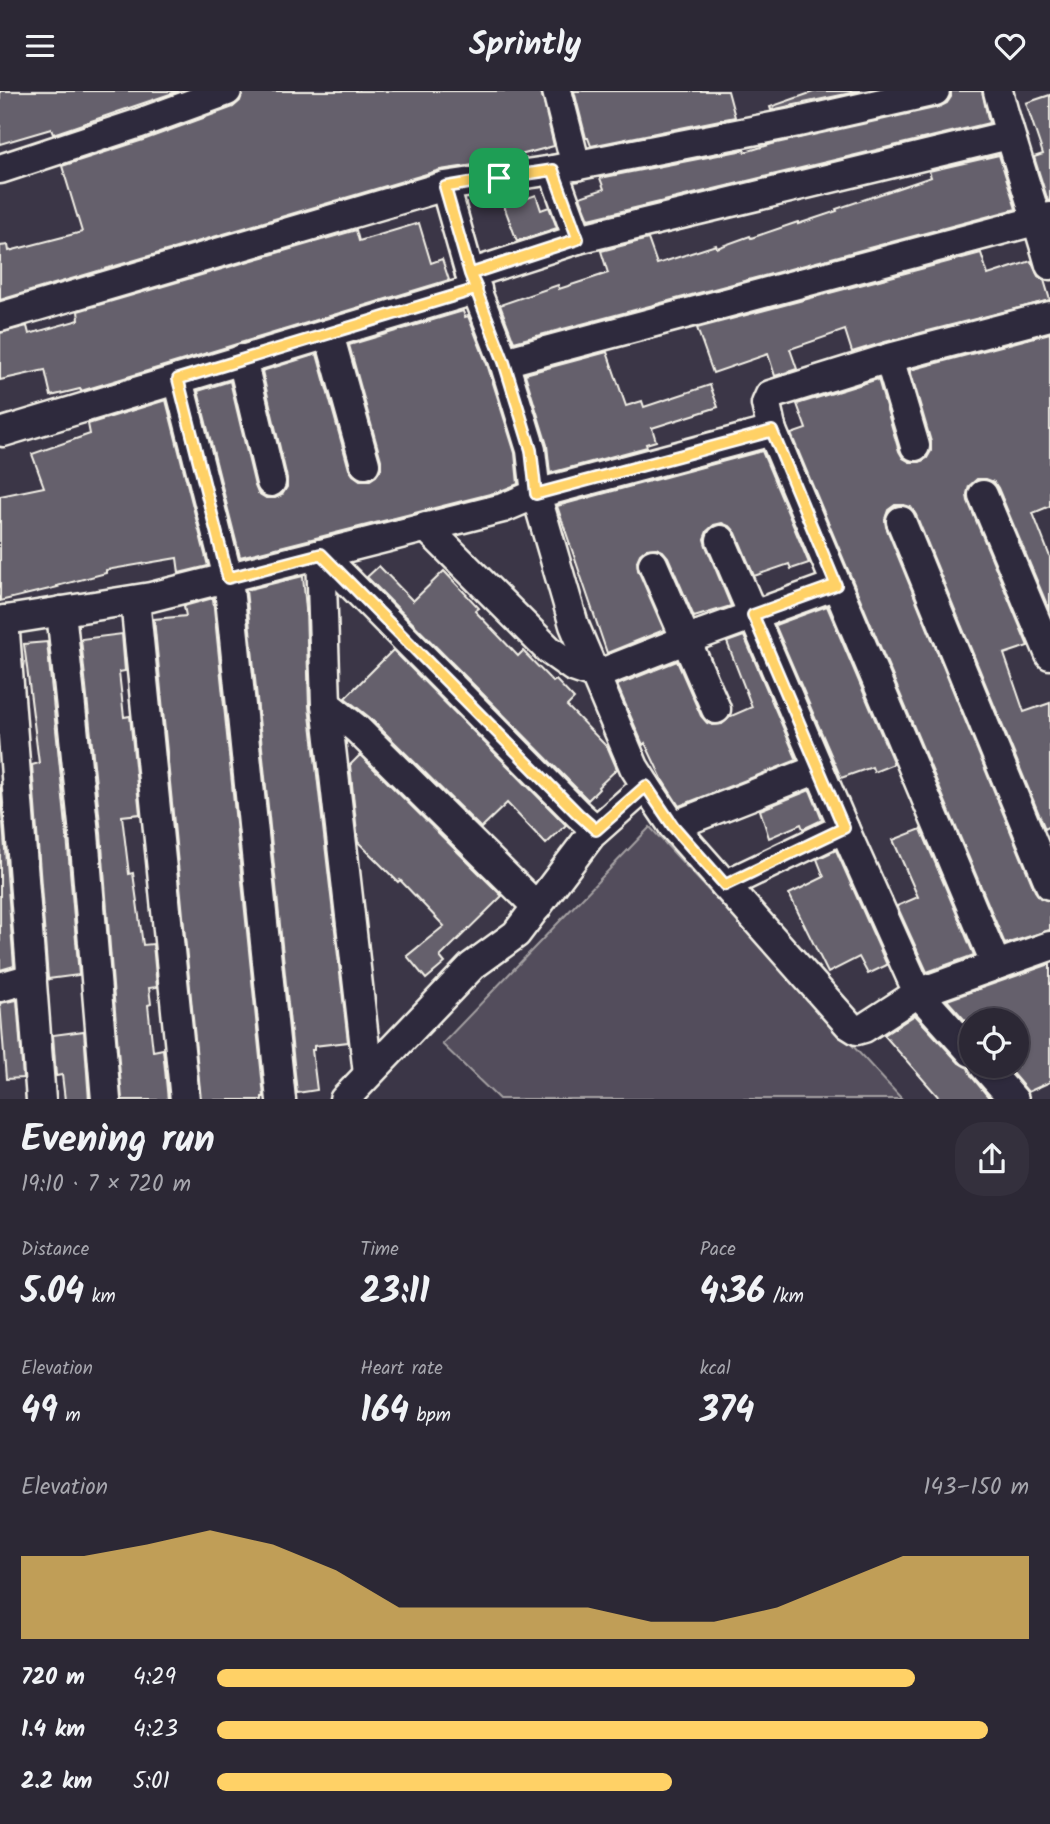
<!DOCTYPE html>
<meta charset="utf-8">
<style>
:root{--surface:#2c2835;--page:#34303d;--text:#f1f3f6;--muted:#a6a6ad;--line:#484450;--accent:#ffd166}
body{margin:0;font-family:Kalam,sans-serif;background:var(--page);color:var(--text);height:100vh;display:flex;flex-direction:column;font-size:26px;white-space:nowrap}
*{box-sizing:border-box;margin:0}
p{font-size:23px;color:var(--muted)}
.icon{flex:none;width:38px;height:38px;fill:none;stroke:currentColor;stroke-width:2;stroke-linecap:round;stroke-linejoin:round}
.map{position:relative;height:1008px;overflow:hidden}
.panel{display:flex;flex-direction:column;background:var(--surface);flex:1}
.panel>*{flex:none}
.fabs{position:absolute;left:959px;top:917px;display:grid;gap:14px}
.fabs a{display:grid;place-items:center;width:70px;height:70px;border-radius:50%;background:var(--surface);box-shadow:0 2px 5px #0004,0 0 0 2px var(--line);font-size:35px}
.pin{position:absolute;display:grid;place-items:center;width:60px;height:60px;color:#fff;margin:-30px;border-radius:14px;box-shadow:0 4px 10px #0006}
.round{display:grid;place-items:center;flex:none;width:74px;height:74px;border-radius:28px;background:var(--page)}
.headline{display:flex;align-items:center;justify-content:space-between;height:119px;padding:0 21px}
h1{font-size:38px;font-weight:600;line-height:52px}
.stats{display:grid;grid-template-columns:repeat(3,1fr);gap:10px;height:119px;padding:7px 21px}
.stats div{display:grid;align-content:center}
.stats b{font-size:35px;font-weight:600}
.stats small{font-size:19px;font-weight:400}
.stats p{font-size:19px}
.chart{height:196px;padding:14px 21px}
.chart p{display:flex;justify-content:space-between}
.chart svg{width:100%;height:126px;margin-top:7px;fill:var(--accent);opacity:.7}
ul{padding:0 21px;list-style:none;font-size:23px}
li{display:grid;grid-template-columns:112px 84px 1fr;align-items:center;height:52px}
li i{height:18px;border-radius:9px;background:var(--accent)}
header{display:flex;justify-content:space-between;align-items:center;height:91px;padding:0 21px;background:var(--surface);font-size:32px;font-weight:600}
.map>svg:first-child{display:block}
.green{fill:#534e5c;stroke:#a4a0a2;stroke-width:2}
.building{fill:#65616c;stroke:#f4f1e8;stroke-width:2}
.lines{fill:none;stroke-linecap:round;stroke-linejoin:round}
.minor-casing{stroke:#f4f1e8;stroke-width:33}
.minor{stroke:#2f2a3d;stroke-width:28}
.route-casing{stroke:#fff;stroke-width:14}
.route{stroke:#ffd166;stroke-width:9}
</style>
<header><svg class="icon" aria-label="menu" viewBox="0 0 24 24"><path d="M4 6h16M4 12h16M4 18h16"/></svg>Sprintly<svg class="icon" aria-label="heart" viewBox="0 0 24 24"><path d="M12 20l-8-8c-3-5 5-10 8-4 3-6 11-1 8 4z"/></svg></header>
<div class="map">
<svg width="1050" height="1009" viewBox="0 0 1050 1009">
<rect width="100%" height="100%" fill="#3b3647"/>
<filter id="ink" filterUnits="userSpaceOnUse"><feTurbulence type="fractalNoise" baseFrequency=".0143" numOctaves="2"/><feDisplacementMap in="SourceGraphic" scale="14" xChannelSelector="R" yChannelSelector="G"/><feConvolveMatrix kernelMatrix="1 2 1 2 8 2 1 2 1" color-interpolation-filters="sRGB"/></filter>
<g filter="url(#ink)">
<polygon class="green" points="650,736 902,1008 499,1008 442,953"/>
<g class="building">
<polygon points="0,0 179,0 53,43 51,38 0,53"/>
<polygon points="243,0 541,0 554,55 505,68 504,65 474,74 440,79 0,209 0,155 8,154 9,160 82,141 62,75 143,49 233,16 240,10"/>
<polygon points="574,0 728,0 735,26 591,55 588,47 586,47"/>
<polygon points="816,0 860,0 771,19 770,16"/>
<polygon points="951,0 982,0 989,32 589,128 580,106 604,98 600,87 744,59 745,61 772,53 939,16 947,12 951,6"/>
<polygon points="1050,4 1050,110 1048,110 1034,66 1043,63 1026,12"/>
<polygon points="999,64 1016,118 514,251 500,214 558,194 559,198 608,182 601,160 648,148 657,173 716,154 717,157 750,145 751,147 798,131 798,133 837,120 836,118 931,86 929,80"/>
<polygon points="536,104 541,119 549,116 557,137 517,150 504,115"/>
<polygon points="419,132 431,172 442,168 449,189 81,300 80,298 51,305 45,279 0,289 0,242 27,235 29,243 79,229 78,220 356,139 359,150"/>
<polygon points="981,162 988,184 1031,170 1038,185 1044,189 1050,209 885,251 852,261 845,239 790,258 797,278 775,285 768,263 713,282 697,237"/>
<polygon points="463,220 465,226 468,225 488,276 515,362 518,393 498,401 240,466 198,300 230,290 255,395 258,402 266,407 275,407 282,404 287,396 287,387 262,280 317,263 349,378 353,384 360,389 370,389 376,385 381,378 381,369 349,254"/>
<polygon points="1050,242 1050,415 1033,422 1050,466 1050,521 998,397 994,391 986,388 977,388 969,395 967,403 968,410 1028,555 1004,563 1024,621 1050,612 1050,735 1045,738 916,424 911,416 904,414 895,414 888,419 885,428 886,436 1035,800 1040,807 1050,810 1050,839 1005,853 791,343 806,338 797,313 878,288 899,360 903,367 910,371 920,371 927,367 931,360 931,351 910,279"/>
<polygon points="607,261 626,315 642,310 644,316 710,294 718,316 652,337 656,350 646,353 647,356 550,382 547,354 525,283"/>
<polygon points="166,309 208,475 179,482 177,467 106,479 106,482 57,495 58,496 0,510 0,405 44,396 32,363 90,343 88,333"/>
<polygon points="762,360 809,472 791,478 789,473 754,485 736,442 731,436 722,432 714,434 707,440 704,448 706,455 731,515 694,526 668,466 663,460 656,457 646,458 640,463 637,470 638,479 664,539 607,562 557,415"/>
<polygon points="379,475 413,510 444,480 479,517 475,520 518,565 523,560 553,591 556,589 574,608 567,615 608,657 617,678 598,696 599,698 588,709 367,486"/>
<polygon points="303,485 306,518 309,615 348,951 314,955 314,959 312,959 317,999 297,1002 246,499"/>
<polygon points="213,507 264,1006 262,1006 262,1009 201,1009 154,528 186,525 184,515"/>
<polygon points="827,515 894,673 874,681 872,676 841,687 775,534"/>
<polygon points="122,543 125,580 119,581 124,626 130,625 140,723 122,725 129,783 133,782 143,854 153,853 157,896 149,897 151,913 148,914 153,960 163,958 168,1009 122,1009 101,742 81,548"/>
<polygon points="744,545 797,669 679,715 663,690 645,652 643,654 617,594 677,570 701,625 707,632 713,634 722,633 731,625 752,616 727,551"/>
<polygon points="47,551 67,745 79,884 48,888 32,674 39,672 24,553"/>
<polygon points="393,559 566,734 546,753 507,712 481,737 369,626 345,607"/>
<polygon points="360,664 502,805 440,866 445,872 426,888 407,865 444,835 400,789 398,791 358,751 350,674"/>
<polygon points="0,693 14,875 0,879"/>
<polygon points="810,699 822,729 803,738 801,733 769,747 760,719"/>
<polygon points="921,738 974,864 927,881 897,815 918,806 893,749"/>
<polygon points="836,759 887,874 868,883 859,866 828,882 789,803 824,786 817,768"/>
<polygon points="1050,873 1050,991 1028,1001 1006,975 1017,975 1017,929 971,929 971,936 947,909"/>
<polygon points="17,909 23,987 6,988 0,912"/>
<polygon points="915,924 959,972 968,977 972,986 991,1009 941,1009 884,944"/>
<polygon points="84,940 89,1009 65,1009 62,984 56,985 53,944"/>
</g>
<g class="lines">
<defs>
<g id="minor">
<polyline points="557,0 576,75"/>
<path d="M998,0C1013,59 1034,116 1050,174"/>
<polyline points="0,78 137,33 227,0"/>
<polyline points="445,95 553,79"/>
<polyline points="578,148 553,79 798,31 935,0"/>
<polyline points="470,183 578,148 1009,44"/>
<polyline points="0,226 445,95 470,183 504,271 531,359 536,403 503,417 151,506 0,530"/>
<polyline points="329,243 365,373"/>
<polyline points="889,267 915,355"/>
<polyline points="242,268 271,391"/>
<polyline points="504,271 1050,126"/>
<polyline points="178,288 228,487 281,1009"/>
<polyline points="3,341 477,198"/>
<polyline points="983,404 1050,564"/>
<polyline points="901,430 1050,794"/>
<polyline points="426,436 549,559 573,576 596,584 685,549 836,494"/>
<polyline points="321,463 326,613 368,983"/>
<polyline points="321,463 578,723 596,739"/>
<polyline points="653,473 716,618"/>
<polyline points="135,509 185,1009"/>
<polyline points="61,520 84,743 106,1009"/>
<polyline points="4,529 41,1009"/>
<polyline points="326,613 357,638 537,816"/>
<polyline points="646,695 673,735 849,934 857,939 864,937 918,902 844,737 721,449"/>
<polyline points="673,735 818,678"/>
<polyline points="725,794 844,737"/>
<polyline points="996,874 772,340 766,313 770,304 889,267 1050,225"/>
<polyline points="0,896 32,887"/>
<polyline points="971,961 918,902 1050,855"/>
<polyline points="984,975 1014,1009"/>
<polyline points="344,1009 472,875 516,843 591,744 646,695 634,676 574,534 536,403 772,340"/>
</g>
</defs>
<use href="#minor" class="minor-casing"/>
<use href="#minor" class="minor"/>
</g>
</g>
<g class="lines" filter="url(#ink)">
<defs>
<polyline id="route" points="499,87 445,96 470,183 477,198 178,288 228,487 321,463 578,723 596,739 646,695 673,735 725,794 844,737 753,524 836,494 772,340 536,403 531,359 504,271 470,183 578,148 553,79 499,87"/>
</defs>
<use href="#route" class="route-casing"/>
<use href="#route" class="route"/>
</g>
</svg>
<div class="fabs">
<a><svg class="icon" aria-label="locate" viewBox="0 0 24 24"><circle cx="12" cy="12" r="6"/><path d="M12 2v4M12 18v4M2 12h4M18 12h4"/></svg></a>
</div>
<div class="pin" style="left:499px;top:87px;background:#1e9e55"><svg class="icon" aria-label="arrive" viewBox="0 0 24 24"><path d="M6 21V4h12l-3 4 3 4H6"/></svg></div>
</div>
<section class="panel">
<div class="headline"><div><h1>Evening run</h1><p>19:10 · 7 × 720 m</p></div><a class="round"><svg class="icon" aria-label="share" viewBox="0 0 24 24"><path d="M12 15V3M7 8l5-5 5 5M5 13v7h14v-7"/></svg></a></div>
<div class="stats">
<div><p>Distance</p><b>5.04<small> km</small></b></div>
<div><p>Time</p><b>23:11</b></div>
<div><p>Pace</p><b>4:36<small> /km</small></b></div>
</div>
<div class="stats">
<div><p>Elevation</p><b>49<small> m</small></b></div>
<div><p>Heart rate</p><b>164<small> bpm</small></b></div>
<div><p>kcal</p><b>374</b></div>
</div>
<div class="chart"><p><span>Elevation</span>143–150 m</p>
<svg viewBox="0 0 160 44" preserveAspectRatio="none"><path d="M0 44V15L10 15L20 11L30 6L40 11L50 20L60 33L70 33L80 33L90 33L100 38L110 38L120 33L130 24L140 15L150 15L160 15V44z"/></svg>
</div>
<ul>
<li><b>720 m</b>4:29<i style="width:86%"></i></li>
<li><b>1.4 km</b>4:23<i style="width:95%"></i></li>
<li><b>2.2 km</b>5:01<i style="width:56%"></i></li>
</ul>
</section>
